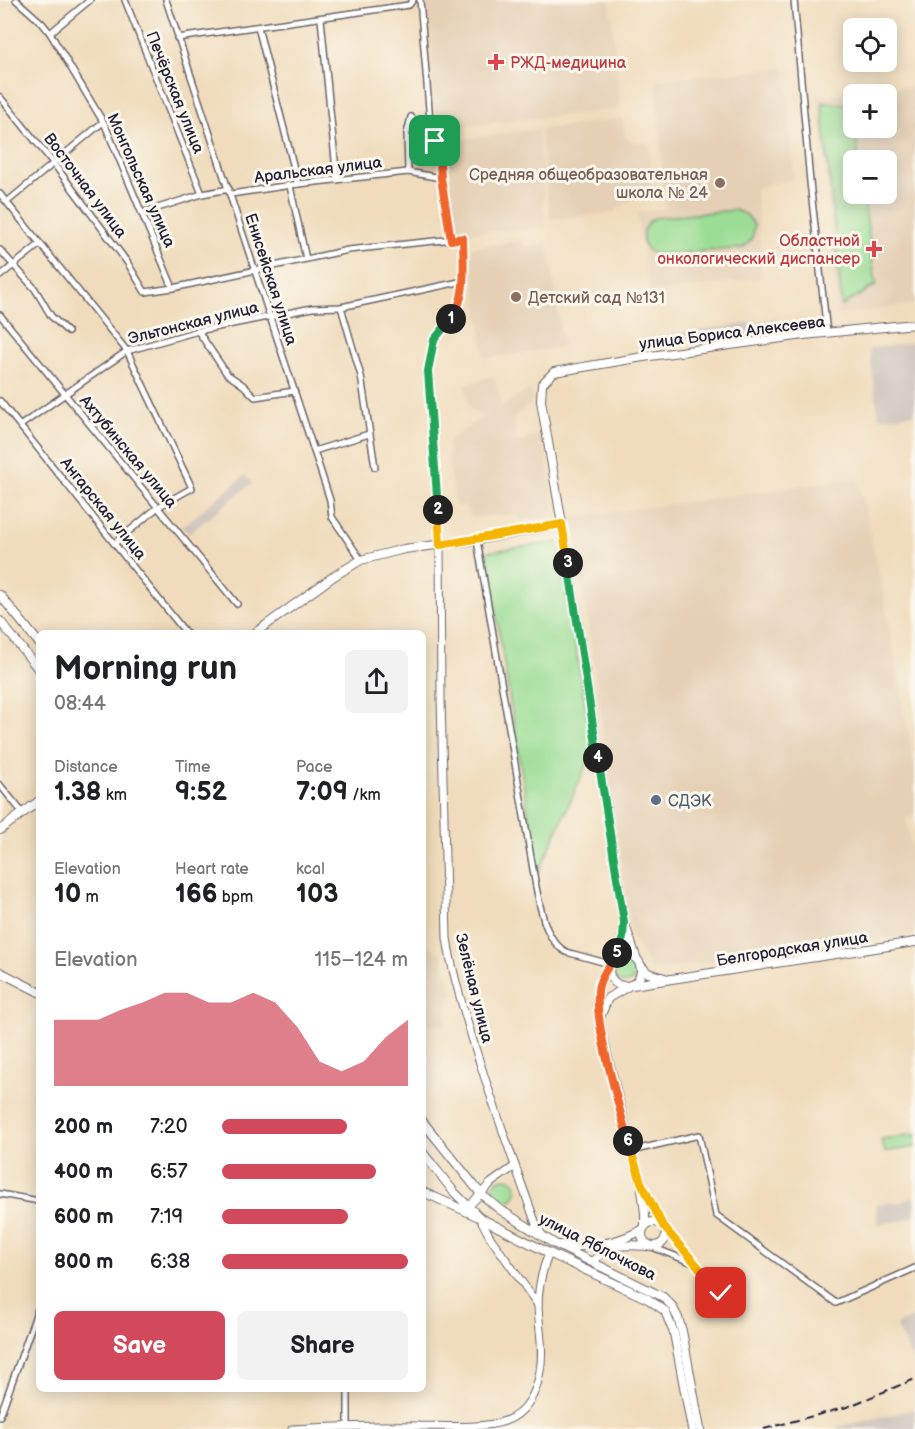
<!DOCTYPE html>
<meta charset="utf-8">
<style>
:root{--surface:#fff;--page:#f2f2f2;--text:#202124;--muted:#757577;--accent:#d1495b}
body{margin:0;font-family:"Balsamiq Sans",sans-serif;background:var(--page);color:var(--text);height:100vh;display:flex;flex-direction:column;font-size:22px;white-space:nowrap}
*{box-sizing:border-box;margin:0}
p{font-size:20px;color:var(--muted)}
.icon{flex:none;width:33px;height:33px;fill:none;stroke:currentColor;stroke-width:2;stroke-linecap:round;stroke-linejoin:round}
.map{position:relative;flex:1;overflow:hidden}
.sheet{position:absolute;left:36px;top:630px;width:390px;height:762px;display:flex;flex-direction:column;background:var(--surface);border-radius:9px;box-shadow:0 3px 15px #0003}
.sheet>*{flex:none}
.fabs{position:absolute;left:843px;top:18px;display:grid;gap:12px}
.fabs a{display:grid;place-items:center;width:54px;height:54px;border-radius:9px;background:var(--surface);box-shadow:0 3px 15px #0003;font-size:30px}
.pin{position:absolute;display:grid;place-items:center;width:51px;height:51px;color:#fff;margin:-26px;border-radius:12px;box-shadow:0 3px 9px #0006}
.km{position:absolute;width:30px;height:30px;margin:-15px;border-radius:50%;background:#222;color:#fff;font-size:16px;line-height:30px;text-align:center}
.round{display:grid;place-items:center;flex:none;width:63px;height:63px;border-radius:9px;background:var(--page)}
.overview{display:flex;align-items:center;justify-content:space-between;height:102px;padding:0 18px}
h1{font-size:33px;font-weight:700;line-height:45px}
.metrics{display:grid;grid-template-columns:repeat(3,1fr);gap:9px;height:102px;padding:6px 18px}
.metrics div{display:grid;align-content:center}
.metrics b{font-size:26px;font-weight:700}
.metrics small{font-size:16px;font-weight:400}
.metrics p{font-size:16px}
.chart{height:168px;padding:12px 18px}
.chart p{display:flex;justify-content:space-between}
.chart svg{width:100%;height:108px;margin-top:6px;fill:var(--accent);opacity:.7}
.cta{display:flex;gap:12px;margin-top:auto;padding:12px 18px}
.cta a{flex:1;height:69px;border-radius:9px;background:var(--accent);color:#fff;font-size:24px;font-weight:700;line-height:69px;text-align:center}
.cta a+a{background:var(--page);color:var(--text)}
ul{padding:0 18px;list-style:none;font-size:20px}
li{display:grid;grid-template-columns:96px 72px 1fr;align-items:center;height:45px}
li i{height:15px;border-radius:8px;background:var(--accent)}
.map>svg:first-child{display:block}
.built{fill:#e5d0b6;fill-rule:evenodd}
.industrial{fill:#ccc2b9}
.green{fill:#9bdd95;stroke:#5e8068;stroke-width:1.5}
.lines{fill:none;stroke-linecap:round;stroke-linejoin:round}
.minor-casing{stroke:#6a6368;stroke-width:8}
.tertiary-casing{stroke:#6a6368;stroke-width:9}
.secondary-casing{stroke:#6a6368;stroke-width:10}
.primary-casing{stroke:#6a6368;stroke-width:10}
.minor{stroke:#fff;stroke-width:5}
.tertiary{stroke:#fff;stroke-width:7}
.secondary{stroke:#fff;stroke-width:8}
.primary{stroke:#fff;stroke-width:8}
.rail{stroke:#22223b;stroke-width:2;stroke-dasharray:9 4.5;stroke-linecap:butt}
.split-1-casing{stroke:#fff;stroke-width:12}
.split-2-casing{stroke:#fff;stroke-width:12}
.split-3-casing{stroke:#fff;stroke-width:12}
.split-4-casing{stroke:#fff;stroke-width:12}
.split-5-casing{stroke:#fff;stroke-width:12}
.split-6-casing{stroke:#fff;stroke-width:12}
.split-7-casing{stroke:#fff;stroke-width:12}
.split-1{stroke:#f0652b;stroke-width:8}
.split-2{stroke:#22a559;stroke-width:8}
.split-3{stroke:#f5b400;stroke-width:8}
.split-4{stroke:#22a559;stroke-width:8}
.split-5{stroke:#22a559;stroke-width:8}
.split-6{stroke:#f0652b;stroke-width:8}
.split-7{stroke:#f5b400;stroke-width:8}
.health-dot{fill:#e0444e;stroke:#fbf7ec;stroke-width:2}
.education-dot{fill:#8d6e63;stroke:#fbf7ec;stroke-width:2}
.service-dot{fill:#5c6f8a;stroke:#fbf7ec;stroke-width:2}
.labels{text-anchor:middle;stroke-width:6;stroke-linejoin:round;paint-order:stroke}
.health-label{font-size:16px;fill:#be3a42;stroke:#fbf7ec;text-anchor:start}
.street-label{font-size:16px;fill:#22223b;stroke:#fbf7ec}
.education-label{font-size:16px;fill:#785e54;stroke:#fbf7ec;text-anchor:end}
.service-label{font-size:16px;fill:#4e5e75;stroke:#fbf7ec;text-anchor:start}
</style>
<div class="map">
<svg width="915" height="1429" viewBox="0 0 915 1429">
<rect width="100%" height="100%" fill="#fbf7ec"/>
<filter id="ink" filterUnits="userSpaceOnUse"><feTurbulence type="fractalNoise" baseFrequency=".0167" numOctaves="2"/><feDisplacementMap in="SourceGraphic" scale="12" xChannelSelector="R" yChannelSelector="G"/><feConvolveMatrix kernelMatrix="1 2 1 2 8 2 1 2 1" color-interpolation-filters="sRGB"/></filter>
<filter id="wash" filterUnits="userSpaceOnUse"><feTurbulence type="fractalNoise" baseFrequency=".008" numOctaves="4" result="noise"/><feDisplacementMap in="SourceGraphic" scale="24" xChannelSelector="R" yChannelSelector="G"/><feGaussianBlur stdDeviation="1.35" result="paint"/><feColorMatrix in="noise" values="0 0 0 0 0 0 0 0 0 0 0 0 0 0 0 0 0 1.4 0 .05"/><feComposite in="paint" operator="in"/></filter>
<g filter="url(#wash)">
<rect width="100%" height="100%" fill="#f0dcbc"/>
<g class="built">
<polygon points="426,0 610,0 620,109 437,129"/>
<polygon points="785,68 794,178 756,188 762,278 649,293 637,213 666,208 656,80"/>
<path d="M898,87H915V304L838,315L818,97ZM854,94H886V128H854ZM854,160H886V194H854Z"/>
<polygon points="623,118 625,136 630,141 647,143 650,146 650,189 612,213 550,219 540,130"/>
<polygon points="538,129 546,228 455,233 444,142"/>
<polygon points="523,240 525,247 548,244 563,347 485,359 470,248"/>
<polygon points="493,376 502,403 492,411 529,390 534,400 514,417 517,441 526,441 526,436 539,436 546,455 553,506 552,511 548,517 522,521 516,515 472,517 464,505 456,507 448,464 448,441 484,416 480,416 469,408 465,384"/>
<polygon points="858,478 879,572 915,769 915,816 906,818 915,868 915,934 651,970 632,937 573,518"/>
<polygon points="429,944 436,952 440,951 454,995 448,998 446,1025 423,1024 423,945 425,947"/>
</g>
<g class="industrial">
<polygon points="776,319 777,330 657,347 656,337"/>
<polygon points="915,342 915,414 879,418 869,349"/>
<polygon points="245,475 252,483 189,534 182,527"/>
<polygon points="915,1196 915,1216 904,1220 878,1224 876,1204 901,1202"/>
<polygon points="915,1317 915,1364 896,1325"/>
<polygon points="915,1409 915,1429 829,1429"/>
</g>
<g class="green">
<polygon points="822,103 851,104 859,160 854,160 854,194 863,194 876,285 842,306"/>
<path d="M735,210L747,215L754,225L752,239L743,248L658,255C638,251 639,227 654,218Z"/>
<polygon points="558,542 593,750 538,874 486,552"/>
<circle cx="625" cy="971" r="12"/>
<polygon points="915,1134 915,1147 885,1152 881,1139"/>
<circle cx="505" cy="1190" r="12"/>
</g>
</g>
<g filter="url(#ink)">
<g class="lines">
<defs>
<g id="minor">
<polyline points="16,0 42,23 50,33 105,125 173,288"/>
<polyline points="125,0 202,194"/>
<polyline points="166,0 314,451 330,500 332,517 361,560"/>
<polyline points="420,0 431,133 411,117 407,134 408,172 441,178 451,240"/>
<polyline points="794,0 810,182 827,333"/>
<polyline points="321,19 337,180"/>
<polyline points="258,27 298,184"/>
<polyline points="50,33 90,0"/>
<polyline points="177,38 409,5 413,0"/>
<polyline points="0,97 54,164 127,262 145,292 173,288 348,250 463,238 464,281 457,311 434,340 428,371 440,545"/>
<polyline points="431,133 439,149 441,178"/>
<polyline points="290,186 306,259"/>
<polyline points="0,194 127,351 192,488 158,507 115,543"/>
<polyline points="231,194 298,184 408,172"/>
<polyline points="7,202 103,122"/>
<polyline points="142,213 202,194 229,189"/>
<polyline points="0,250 35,289 51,316 68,332"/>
<polyline points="0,276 40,244"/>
<polyline points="341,307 361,376 375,467"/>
<polyline points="0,315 237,604"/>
<polyline points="198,331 227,374 243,385 255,397 294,391"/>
<polyline points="0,401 186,633"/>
<polyline points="21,425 127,351 198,331 312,308 341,307 464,281"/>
<polyline points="314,451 369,434"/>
<path d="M477,540L536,887C541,909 544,939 566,952L610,964"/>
<polyline points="0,785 22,812"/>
<polyline points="631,1151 699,1135 716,1215 836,1303 915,1268"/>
<polyline points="0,1194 39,1201"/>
<polyline points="665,1228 719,1289 723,1310"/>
<polyline points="652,1247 693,1263"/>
<polyline points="0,1416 39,1306"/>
<polyline points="348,1426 348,1389"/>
</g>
<g id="tertiary">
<path d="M440,545L441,700L447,938C452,973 463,1007 473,1041C492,1103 514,1163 536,1224L542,1235"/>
<polyline points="468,1207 491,1183 515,1166"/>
<polyline points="480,1218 490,1237 538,1305"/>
<path d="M292,1429C336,1427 374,1425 418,1426C443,1426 483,1429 505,1421C527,1413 537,1392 540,1371C544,1350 539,1328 538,1307C538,1288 542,1270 549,1253"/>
</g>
<g id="secondary">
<polyline points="255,633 334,576 361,560 404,549 477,540 562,524"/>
<polyline points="0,830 39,801"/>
<circle cx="625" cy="970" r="16"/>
<polyline points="614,958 621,943 624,930"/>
<polyline points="637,960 624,922 562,524 541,401 542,384 554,372 643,357 804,335 915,324"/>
<polyline points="640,965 648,973 665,978"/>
<polyline points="609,967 601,978 598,991 597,1003 602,1034 631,1151 641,1182 663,1226"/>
<polyline points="0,972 39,992"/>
<polyline points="632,985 915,942"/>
<polyline points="600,1017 608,998 627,987"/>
<polyline points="642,1189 645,1213 645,1226"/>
<polyline points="423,1192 479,1217"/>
<circle cx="654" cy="1234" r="12"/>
<path d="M560,1245C588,1249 617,1243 642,1230"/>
<path d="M592,1262C611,1243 622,1244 648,1246"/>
</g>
<g id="primary">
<polyline points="0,595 39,643"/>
<polyline points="0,621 39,670"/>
<polyline points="423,1122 481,1194 499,1209 555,1244 663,1297 672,1306 678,1318 682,1331 700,1429"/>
<polyline points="423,1153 454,1192 480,1218 549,1253 648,1299 665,1311 674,1333 692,1429"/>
</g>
</defs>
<use href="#minor" class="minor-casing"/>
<use href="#tertiary" class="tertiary-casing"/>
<use href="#secondary" class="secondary-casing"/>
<use href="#primary" class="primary-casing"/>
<use href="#minor" class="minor"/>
<use href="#tertiary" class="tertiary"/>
<use href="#secondary" class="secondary"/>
<use href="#primary" class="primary"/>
<polyline class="rail" points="764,1429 847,1407 915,1379"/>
</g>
</g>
<g class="lines" filter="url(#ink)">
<defs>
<path id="split-1" d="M435,141L439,149L441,178L451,240L463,238C463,265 468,297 451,319"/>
<polyline id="split-2" points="438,510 428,371 434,340 451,319"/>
<polyline id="split-3" points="438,510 440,545 562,524 568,563"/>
<polyline id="split-4" points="568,563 598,758"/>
<polyline id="split-5" points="598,758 624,922 623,938 617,953"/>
<path id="split-6" d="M617,953C611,964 602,973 599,985C591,1016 620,1107 628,1141"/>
<polyline id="split-7" points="628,1141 641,1182 663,1226 721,1293"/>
</defs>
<use href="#split-1" class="split-1-casing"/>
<use href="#split-2" class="split-2-casing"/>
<use href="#split-3" class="split-3-casing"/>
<use href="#split-4" class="split-4-casing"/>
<use href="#split-5" class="split-5-casing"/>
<use href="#split-6" class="split-6-casing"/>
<use href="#split-7" class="split-7-casing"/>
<use href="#split-1" class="split-1"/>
<use href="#split-2" class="split-2"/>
<use href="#split-3" class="split-3"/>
<use href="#split-4" class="split-4"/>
<use href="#split-5" class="split-5"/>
<use href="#split-6" class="split-6"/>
<use href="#split-7" class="split-7"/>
</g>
<g class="health-dot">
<path d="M493 53h6v6h6v6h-6v6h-6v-6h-6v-6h6z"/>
<path d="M871 240h6v6h6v6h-6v6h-6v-6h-6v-6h6z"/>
</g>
<g class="education-dot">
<circle cx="720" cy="183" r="6"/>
<circle cx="516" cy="297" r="6"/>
</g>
<circle class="service-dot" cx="656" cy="800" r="6"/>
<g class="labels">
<g class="health-label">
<text x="510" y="68">РЖД-медицина</text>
<text x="860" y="246" text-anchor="end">Областной<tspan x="860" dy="18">онкологический диспансер</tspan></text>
</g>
<g class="street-label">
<text transform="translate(176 92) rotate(68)" y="6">Печёрская улица</text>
<text transform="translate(318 169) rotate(-7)" y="6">Аральская улица</text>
<text transform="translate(142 180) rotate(66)" y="6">Монгольская улица</text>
<text transform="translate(86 185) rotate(53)" y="6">Восточная улица</text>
<text transform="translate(272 279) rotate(72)" y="6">Енисейская улица</text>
<text transform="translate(193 322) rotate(-14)" y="6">Эльтонская улица</text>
<text transform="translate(732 332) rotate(-7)" y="6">улица Бориса Алексеева</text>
<text transform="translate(129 451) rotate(50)" y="6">Ахтубинская улица</text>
<text transform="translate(104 508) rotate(51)" y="6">Ангарская улица</text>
<text transform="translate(792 948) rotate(-9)" y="6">Белгородская улица</text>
<text transform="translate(475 988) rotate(76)" y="6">Зелёная улица</text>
<text transform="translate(598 1246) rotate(27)" y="6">улица Яблочкова</text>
</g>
<g class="education-label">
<text x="708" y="180">Средняя общеобразовательная<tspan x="708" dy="18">школа № 24</tspan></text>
<text x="528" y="303" text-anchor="start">Детский сад №131</text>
</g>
<g class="service-label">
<text x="668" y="806">СДЭК</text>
</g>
</g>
</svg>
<div class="fabs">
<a><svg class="icon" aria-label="locate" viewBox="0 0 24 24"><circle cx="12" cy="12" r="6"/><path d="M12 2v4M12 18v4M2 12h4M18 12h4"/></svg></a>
<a>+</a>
<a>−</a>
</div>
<div class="pin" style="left:435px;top:141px;background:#1e9e55"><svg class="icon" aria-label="arrive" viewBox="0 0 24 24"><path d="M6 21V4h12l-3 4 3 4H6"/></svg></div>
<div class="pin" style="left:721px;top:1293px;background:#d93025"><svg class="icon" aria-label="check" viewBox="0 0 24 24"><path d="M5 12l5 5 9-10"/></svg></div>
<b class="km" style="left:451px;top:319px">1</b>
<b class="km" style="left:438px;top:510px">2</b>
<b class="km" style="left:568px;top:563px">3</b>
<b class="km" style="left:598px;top:758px">4</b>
<b class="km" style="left:617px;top:953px">5</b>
<b class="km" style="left:628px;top:1141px">6</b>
<section class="sheet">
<div class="overview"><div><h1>Morning run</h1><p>08:44</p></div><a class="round"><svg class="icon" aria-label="share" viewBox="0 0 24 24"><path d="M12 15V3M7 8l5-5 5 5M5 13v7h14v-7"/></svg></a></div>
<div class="metrics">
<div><p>Distance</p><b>1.38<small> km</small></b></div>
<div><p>Time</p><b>9:52</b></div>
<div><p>Pace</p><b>7:09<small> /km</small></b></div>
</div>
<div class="metrics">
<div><p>Elevation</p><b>10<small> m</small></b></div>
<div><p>Heart rate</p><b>166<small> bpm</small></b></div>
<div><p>kcal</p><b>103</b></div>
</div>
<div class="chart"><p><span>Elevation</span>115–124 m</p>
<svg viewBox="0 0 160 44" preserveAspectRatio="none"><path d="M0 44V17L10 17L20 17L30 13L40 10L50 6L60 6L70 10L80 10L90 6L100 10L110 20L120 34L130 38L140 34L150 24L160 17V44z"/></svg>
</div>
<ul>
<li><b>200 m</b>7:20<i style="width:67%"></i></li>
<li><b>400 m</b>6:57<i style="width:83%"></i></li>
<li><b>600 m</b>7:19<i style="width:68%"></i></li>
<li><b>800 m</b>6:38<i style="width:100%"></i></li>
</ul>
<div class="cta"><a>Save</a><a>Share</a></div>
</section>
</div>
